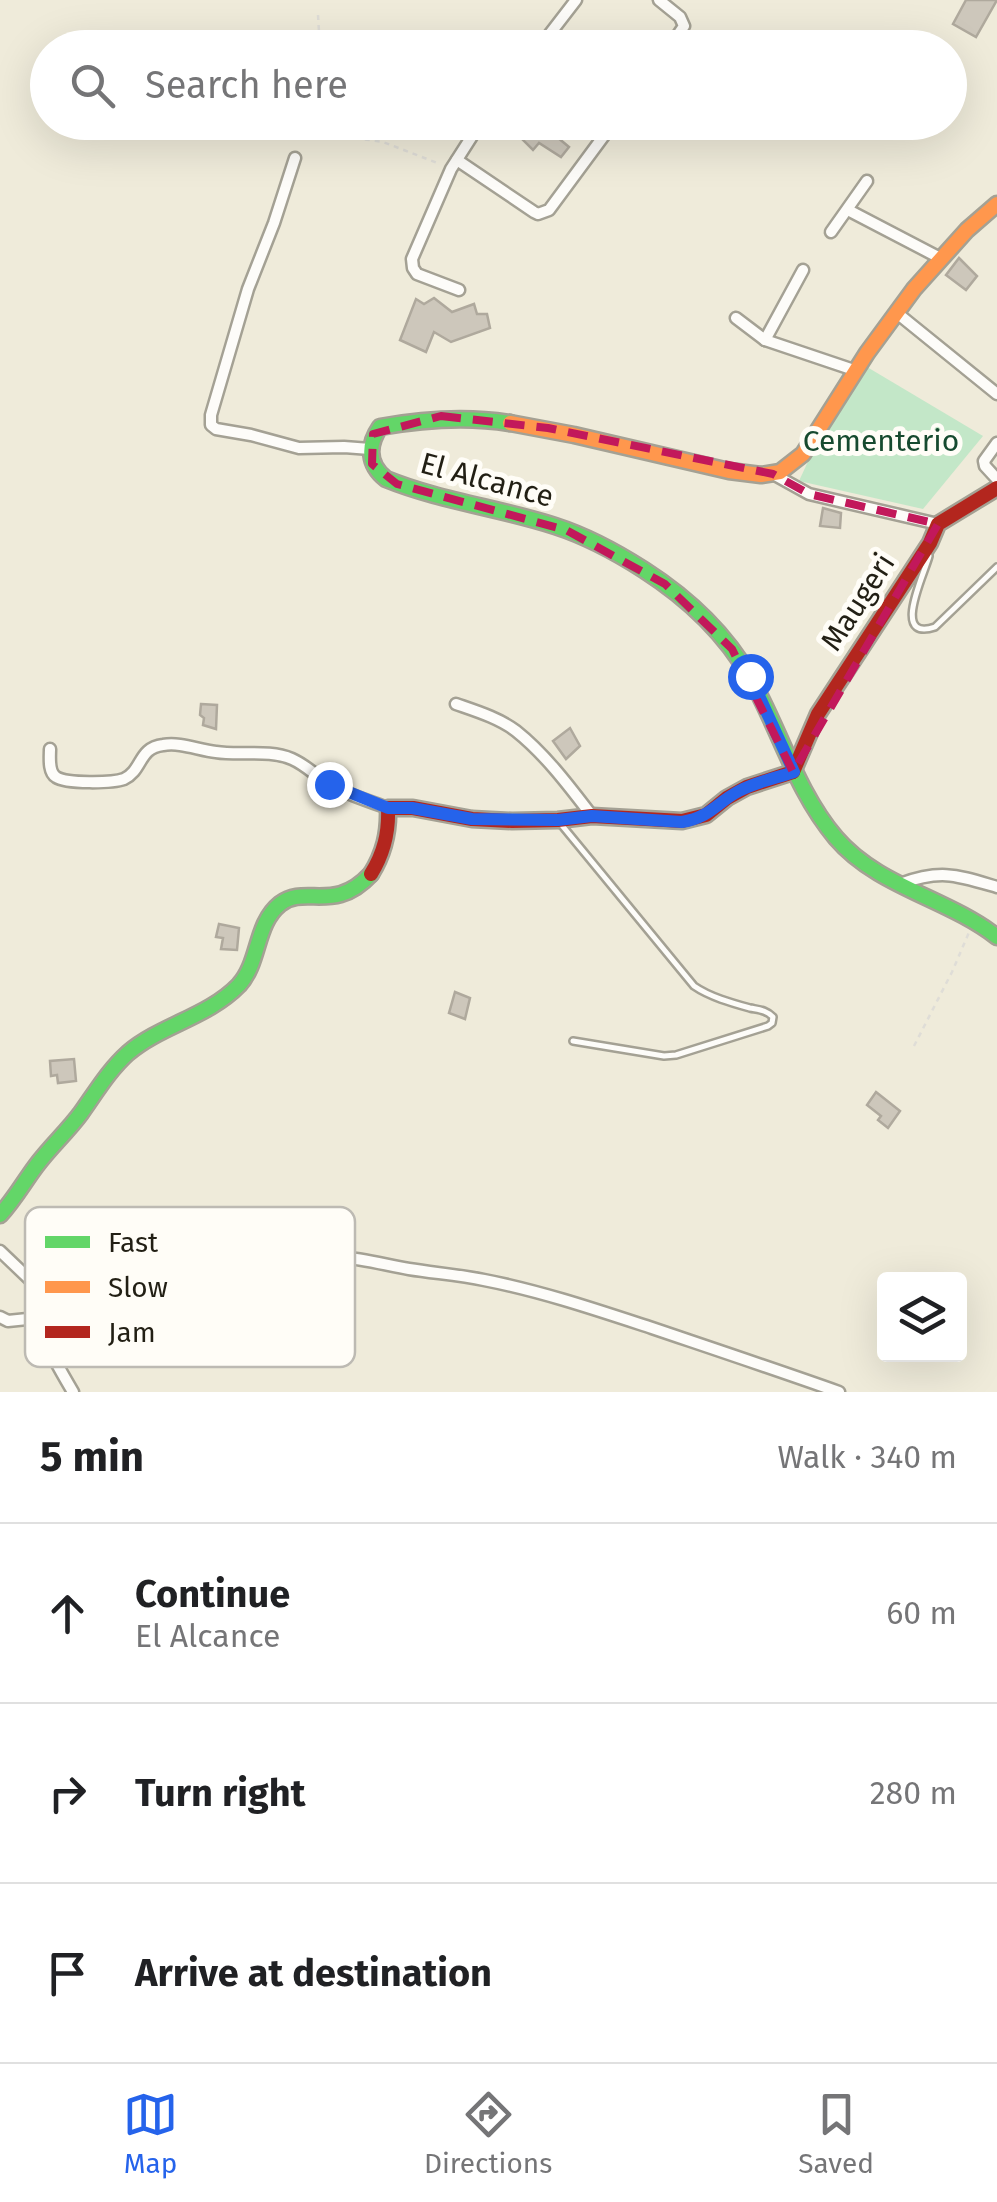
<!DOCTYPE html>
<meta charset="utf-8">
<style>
body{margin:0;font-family:"Fira Sans",sans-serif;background:#f2f2f2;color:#202124}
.controls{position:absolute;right:30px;bottom:30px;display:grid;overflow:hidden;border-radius:10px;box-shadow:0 10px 40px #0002}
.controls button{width:90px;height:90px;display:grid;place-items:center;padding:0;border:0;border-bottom:2px solid #e0e0e0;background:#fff;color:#202124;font:50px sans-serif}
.stop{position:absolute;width:30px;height:30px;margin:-22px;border:8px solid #2563eb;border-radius:50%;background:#fff}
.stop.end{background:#2563eb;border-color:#fff;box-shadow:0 2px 10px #0008}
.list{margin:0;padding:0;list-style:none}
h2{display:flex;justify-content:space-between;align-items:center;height:130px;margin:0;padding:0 40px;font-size:42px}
h2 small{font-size:32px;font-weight:400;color:#757577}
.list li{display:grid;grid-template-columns:65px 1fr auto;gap:30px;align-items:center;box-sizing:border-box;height:180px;padding:0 40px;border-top:2px solid #e0e0e0}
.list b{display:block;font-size:38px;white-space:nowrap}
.list p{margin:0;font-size:32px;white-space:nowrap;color:#757577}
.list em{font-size:32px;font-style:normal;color:#757577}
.icon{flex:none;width:55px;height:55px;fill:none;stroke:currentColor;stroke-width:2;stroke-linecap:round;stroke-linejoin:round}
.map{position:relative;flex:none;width:997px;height:1392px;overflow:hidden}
.search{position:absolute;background:#fff;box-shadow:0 10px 40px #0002;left:30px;right:30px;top:30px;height:110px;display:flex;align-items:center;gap:25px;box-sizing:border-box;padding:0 35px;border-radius:55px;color:#757577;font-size:38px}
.sheet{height:670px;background:#fff}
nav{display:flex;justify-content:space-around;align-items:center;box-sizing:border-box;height:140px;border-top:2px solid #e0e0e0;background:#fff;font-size:28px;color:#757577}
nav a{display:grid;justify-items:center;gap:5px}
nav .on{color:#2563eb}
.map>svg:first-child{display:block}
</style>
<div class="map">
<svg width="997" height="1392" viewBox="0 0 997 1392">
<rect width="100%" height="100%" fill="#efebda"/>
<path fill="#c3e7c8" d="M862,364L983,436L923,509L799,481L828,418Z"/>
<g fill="#cdc7bb" stroke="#afa99d" stroke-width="2.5">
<path d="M966,0H997L976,37L953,24Z"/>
<path d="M505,122H539L569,147L561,157L539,143L533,150Z"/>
<path d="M959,258L977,276L966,290L946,275Z"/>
<path d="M434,298L452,312L474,304L477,314H487L490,328L451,342L434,332L426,352L400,340L416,299L424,304Z"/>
<path d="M823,508L841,513L840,528L820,526Z"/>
<path d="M201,704L217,705L216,729L203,725L204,718L200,715Z"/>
<path d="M570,728L580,746L566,759L553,741Z"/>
<path d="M219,924L239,928L237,950L221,949L223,938L216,937Z"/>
<path d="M455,992L470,998L465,1019L449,1013Z"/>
<path d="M74,1059L76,1081L58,1083L57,1075L51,1076L50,1061Z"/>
<path d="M876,1092L900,1111L888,1128L878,1120L881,1116L867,1105Z"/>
</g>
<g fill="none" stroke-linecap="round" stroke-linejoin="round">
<defs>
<g id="lane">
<path d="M929,556C925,573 890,642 935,627L997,567"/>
<path d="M560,823L694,986C710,997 732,1003 750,1008C760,1010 766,1010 773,1017L772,1023L768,1026L676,1055L664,1056L573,1041"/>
</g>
<g id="street">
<path d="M659,0L680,17L684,26L669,48"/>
<path d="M539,48L576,0"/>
<path d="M295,158L274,223L248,289L211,415V425L216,429L251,435L299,448L344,447L370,449"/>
<path d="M457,160L534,212L538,214L549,210L614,122"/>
<path d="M848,210L940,258"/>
<path d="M831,232L867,181"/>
<path d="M459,290L417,274L413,268L412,259L451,169L481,122"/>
<path d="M897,313L997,394"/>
<path d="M736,318L765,340L854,370"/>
<path d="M765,340L803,270"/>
<path d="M997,443L984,461L985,466L997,479"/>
<path d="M773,474L809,494L938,524"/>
<path d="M456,704C476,711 499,718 516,731C545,754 569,786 592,816"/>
<path d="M50,749C50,757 48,772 56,777C66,784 113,783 124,779C143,770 138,748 163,745C181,742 198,750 216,752C241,756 268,749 292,759C306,765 317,777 331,785C348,795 369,801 388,808"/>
<path d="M900,884C941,869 956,875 997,887"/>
<path d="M0,1251L45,1294"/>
<path d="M0,1317L8,1321L37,1318"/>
<path d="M73,1392C22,1305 18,1293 122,1268C186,1253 276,1251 341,1257C364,1259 386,1265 409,1269C434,1273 459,1275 484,1280C541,1291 597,1310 652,1328C714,1349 777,1370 839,1392"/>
</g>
<g id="fast">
<path d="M510,423C466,416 424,419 380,427C367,446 368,465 386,479C440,501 500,508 555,526C586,536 616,552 644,570C686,597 725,633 750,677C780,730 796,791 836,838C878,887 947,898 997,937"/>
<path d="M0,1215C14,1200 24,1182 36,1166C50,1147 67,1132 81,1113C96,1092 109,1070 128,1053C161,1025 208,1017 239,985C260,962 255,924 280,904C306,884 334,914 371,874"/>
</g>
<path id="slow" d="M510,423L574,435L729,471L761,475L780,472L803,454L867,353L914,289L967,230L997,204"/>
<g id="jam">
<path d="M793,772L818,714L930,543L938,524L997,488"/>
<path d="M371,874C384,853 389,833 388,808H413L472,819L512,821L558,820L592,816L682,821L706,815L727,798L747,787L793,772"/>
</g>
</defs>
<use href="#lane" stroke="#a4a194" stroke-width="10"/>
<use href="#street" stroke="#a4a194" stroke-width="15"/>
<use href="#fast" stroke="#a4a194" stroke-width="19"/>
<use href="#slow" stroke="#a4a194" stroke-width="19"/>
<use href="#jam" stroke="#a4a194" stroke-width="19"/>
<g stroke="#dfddd7" stroke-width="2.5" stroke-dasharray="5 5" stroke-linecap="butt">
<path d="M318,15L320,48"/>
<path d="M332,122L336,131L355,138L383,142L440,164"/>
<path d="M914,1046L952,972L970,930"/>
</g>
<use href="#lane" stroke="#fdfcf9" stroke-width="5"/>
<use href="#street" stroke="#fdfcf9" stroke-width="10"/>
<use href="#fast" stroke="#63d668" stroke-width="14"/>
<use href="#slow" stroke="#ff974d" stroke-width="14"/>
<use href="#jam" stroke="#b3261e" stroke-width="14"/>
</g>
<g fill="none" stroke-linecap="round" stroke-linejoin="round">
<path stroke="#2563eb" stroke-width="12" d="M329,784L388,808H412L472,819L558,820L592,816L682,822C711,817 716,803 739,791C756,782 776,778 794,772L750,676"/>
</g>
<path fill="none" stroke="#c2185b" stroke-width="8" stroke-dasharray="20 12" stroke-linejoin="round" d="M441,416L548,428L773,474L809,494L938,524L793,772L732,649L665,584L566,530L397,484L372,464L373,434Z"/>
<g text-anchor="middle" stroke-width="10" stroke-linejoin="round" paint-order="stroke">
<g font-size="30" fill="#164a2f" stroke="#fffdf7">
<text x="881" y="451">Cementerio</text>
</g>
<g font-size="30" fill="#221f14" stroke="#fffdf7">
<text transform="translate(487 480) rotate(15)" y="10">El Alcance</text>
<text transform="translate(858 602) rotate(-57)" y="10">Maugeri</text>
</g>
</g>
<rect x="25" y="1207" width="330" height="160" rx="15" fill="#fffdf7" stroke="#bdbab3" stroke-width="2.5"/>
<rect x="45" y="1236" width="45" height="12" fill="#63d668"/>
<rect x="45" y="1281" width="45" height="12" fill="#ff974d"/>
<rect x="45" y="1326" width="45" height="12" fill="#b3261e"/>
<g font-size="28" fill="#221f14">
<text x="108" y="1252">Fast</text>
<text x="108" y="1297">Slow</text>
<text x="108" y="1342">Jam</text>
</g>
</svg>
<div class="controls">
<button><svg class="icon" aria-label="layers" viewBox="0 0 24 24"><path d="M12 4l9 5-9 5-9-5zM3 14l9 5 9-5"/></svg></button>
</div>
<div class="stop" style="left:750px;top:676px"></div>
<div class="stop end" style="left:329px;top:784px"></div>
<div class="search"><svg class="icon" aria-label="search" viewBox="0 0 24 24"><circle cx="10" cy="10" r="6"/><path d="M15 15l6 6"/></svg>Search here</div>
</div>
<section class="sheet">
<h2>5 min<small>Walk · 340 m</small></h2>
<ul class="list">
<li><svg class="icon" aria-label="ahead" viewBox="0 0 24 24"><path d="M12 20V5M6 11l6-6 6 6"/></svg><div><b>Continue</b><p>El Alcance</p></div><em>60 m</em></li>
<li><svg class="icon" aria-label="right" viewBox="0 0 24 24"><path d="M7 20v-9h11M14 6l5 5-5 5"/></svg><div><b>Turn right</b></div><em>280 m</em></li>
<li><svg class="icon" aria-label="arrive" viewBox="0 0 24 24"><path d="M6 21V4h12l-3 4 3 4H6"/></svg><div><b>Arrive at destination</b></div></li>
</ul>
</section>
<nav>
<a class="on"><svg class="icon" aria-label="map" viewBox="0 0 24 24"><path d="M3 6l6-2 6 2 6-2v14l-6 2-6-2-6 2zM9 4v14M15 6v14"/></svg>Map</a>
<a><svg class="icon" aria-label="directions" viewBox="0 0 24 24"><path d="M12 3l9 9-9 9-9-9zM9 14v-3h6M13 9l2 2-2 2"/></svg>Directions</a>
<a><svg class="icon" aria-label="saved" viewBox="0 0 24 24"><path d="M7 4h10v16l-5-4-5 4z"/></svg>Saved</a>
</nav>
